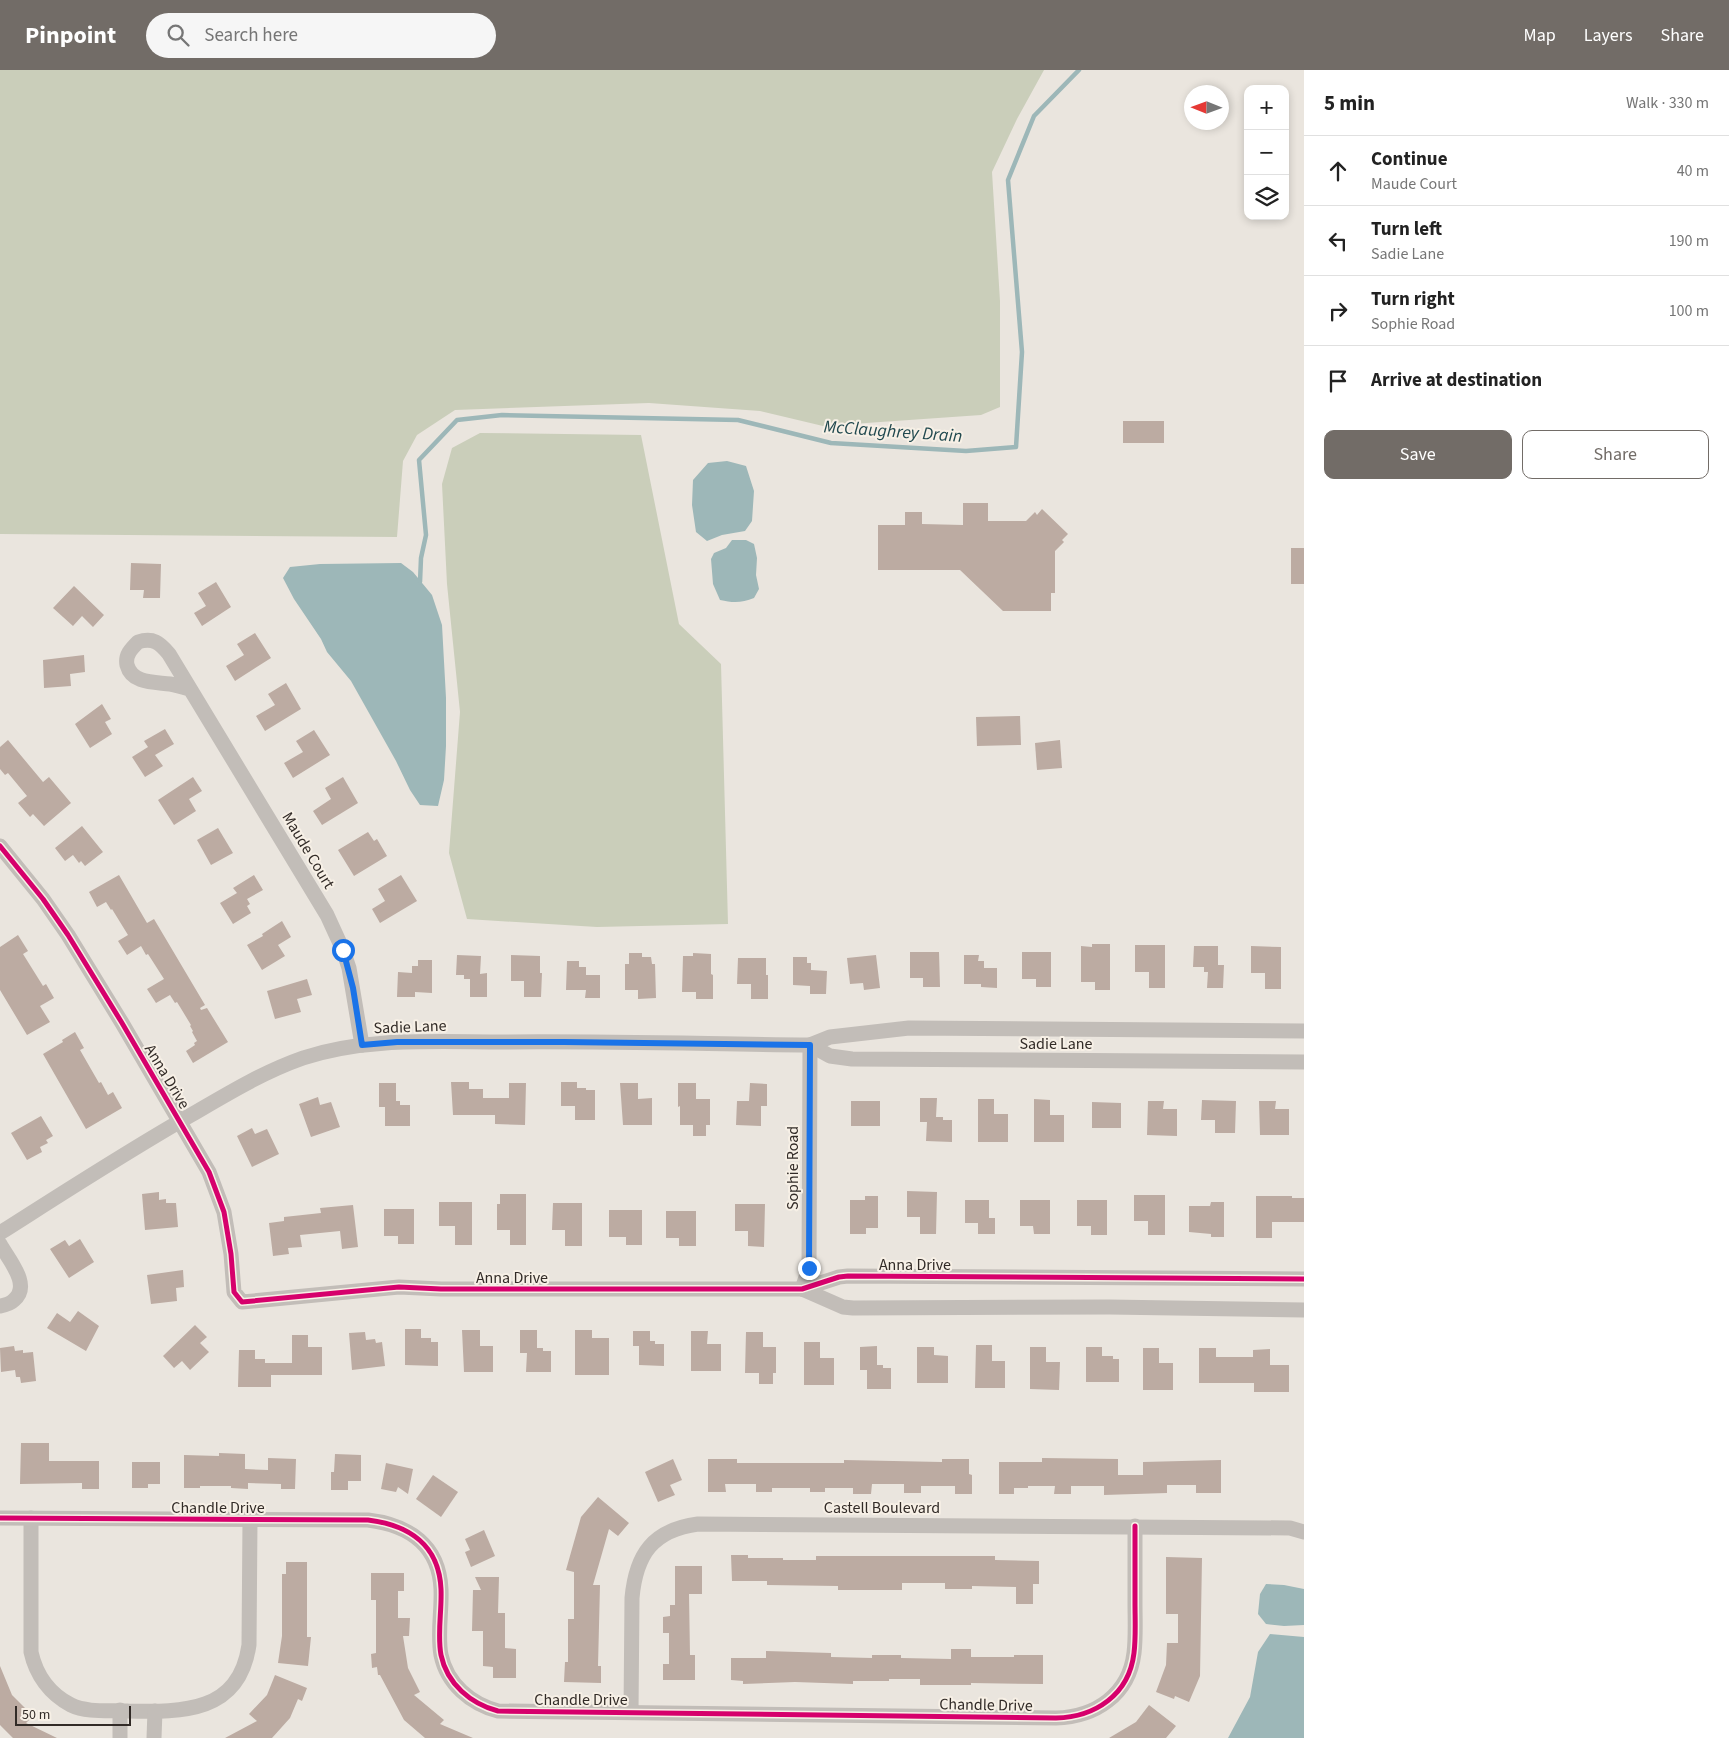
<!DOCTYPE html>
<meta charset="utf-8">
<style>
body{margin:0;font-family:"Source Sans 3",sans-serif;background:#f6f6f6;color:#222}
.controls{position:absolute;right:15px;top:15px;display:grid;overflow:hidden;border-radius:10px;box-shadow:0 2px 8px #0003}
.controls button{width:45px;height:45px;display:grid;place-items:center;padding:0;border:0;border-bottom:1px solid #e0e0e0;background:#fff;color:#222;font:25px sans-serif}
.compass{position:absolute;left:1184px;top:15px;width:45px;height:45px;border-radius:50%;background:#fff;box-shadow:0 2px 8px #0003;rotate:271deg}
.scale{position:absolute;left:15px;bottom:12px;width:116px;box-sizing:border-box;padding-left:5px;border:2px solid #322b27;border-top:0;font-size:14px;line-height:18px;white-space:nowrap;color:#322b27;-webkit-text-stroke:4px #f7f0e6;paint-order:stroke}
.stop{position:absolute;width:15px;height:15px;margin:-11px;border:4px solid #1a73e8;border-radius:50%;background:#fff}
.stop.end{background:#1a73e8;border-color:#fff;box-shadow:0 1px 5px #0008}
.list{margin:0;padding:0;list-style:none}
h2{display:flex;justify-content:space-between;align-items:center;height:65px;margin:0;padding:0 20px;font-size:21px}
h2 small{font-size:16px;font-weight:400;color:#767676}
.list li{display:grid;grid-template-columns:32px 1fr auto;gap:15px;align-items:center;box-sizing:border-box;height:70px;padding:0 20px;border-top:1px solid #e0e0e0}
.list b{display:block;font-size:19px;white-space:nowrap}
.list p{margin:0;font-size:16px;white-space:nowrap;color:#767676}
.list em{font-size:16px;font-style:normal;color:#767676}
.actions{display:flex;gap:10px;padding:15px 20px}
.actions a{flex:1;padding:11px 0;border:1px solid #726c67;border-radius:10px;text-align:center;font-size:18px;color:#726c67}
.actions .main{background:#726c67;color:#fff}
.icon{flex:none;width:28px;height:28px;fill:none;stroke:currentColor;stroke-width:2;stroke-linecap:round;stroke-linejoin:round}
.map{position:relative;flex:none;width:1304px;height:1668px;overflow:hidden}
header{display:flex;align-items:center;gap:30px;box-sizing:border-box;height:70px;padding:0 25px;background:#726c67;color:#fff}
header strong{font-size:24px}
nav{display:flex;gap:28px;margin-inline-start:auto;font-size:18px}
.search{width:350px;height:45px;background:#f6f6f6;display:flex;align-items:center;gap:12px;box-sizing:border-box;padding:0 18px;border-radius:28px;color:#767676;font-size:19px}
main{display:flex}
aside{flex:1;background:#fff}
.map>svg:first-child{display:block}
</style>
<header>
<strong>Pinpoint</strong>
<div class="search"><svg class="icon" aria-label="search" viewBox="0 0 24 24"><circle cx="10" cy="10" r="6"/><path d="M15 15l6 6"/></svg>Search here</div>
<nav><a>Map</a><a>Layers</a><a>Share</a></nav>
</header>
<main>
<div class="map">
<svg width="1304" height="1668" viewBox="0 0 1304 1668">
<rect width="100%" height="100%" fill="#eae5de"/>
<g fill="#caceba">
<path d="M0,0H1044L1017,49L992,102L1000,231V337L981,345L823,356L760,341L649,333L455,340L417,365L403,391L397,467L0,464Z"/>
<path d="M480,363L641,365L679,554L721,594L728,854L597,857L467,849L449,783L460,642L447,514L442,414L452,378Z"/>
</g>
<g fill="#9db7b8">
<path d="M727,391L746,396L754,421L752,451L745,461L722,465L707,471L696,462L692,435L693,410L708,393Z"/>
<path d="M732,470H746L754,474L757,488L756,505L759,519L754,528C742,533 733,533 720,530L713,514L711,489L714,483L726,478Z"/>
<path d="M401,493L413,502L432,525L442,555L446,628V676L444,710L438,736L420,735L410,720L396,691L351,611L327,582L321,569L294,529L283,508L290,497L320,494Z"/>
<path d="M1266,1514L1284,1515L1304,1519V1555L1284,1556L1266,1554L1258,1544L1260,1524Z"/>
<path d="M1270,1564L1304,1567V1668H1228L1250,1627L1258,1582Z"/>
</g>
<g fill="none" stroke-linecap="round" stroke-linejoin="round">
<path stroke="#9db7b8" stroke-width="4.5" d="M420,512L421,488L426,465L419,390L457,350L502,345L738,350L831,373L966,381L1016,377L1022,282L1008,110L1034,46L1079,0"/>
</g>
<g fill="#bcaba2">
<rect x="1123" y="351" width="41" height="22"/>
<path d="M963,433H988V451H1026L1035,442L1037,445L1042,439L1068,464L1062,470L1064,472L1055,481V523H1051V541H1003L960,500H878V455H905V442H922V454L963,455Z"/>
<rect x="1291" y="478" width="13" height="36"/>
<path d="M131,493L161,494L160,528H143L144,520H130Z"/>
<path d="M216,512L231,537L202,556L194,543L206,536L198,523Z"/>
<path d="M74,516L104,545L93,557L82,546L73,556L53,538Z"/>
<path d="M255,563L271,588L235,611L226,596L244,585L237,574Z"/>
<path d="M84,585L85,602L70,604L71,616L44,618L43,590Z"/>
<path d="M286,613L301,639L265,661L256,646L275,635L268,624Z"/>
<path d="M102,634L111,649L105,652L112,664L90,678L75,654Z"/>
<path d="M1020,646L1021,675L977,676L976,647Z"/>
<path d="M165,659L174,674L155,685L163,696L145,707L132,687L148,677L144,671Z"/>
<path d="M314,660L330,685L293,708L284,693L303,682L296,671Z"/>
<path d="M8,670L43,712L49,707L71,733L44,756L33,744L30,747L18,733L27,726L8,703L5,705L0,699V677Z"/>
<path d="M1060,670L1062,698L1037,700L1035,673Z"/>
<path d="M193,707L202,721L189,729L196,741L174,755L158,730Z"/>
<path d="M343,707L358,733L322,755L313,741L331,729L325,718Z"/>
<path d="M82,756L103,782L85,796L81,791L79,793L73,785L65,791L55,778Z"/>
<path d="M218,758L233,783L211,795L197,770Z"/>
<path d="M368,762L374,771L377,769L387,786L354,806L338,780Z"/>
<path d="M119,805L147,853L154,849L205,935L200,938L201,940L207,938L228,972L193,993L186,981L195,975L194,973L197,971L192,962L193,961L190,956L191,955L177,932L175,933L170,925L156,933L147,919L164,909L148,884L146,885L141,876L127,885L118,871L128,865L112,839L111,840L106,832L97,837L89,822Z"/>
<path d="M254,805L263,820L247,829L250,834L247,836L251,843L233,854L220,833L237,823L233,818Z"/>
<path d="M401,805L417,831L380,853L372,839L385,831L378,819Z"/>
<path d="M282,851L291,867L278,875L285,886L262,900L247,875L263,866L262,864Z"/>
<path d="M18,865L28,881L23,884L43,916L46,914L54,928L40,936L50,952L27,965L0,920V877Z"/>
<path d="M1092,874H1110V920H1095V912H1081V876L1092,877Z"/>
<path d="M1135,875H1165V918H1149V902H1135Z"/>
<path d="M1194,876H1218V895H1224L1223,918H1207L1208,902H1204V897H1193Z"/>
<path d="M1251,876L1281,877V919H1265V903H1251Z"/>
<path d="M910,882H939L940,917H923V908H910Z"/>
<path d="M1022,882H1051V917H1036V909H1022Z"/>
<path d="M629,883H642V887H651L652,894H655L656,928L638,929V920H625V894H629Z"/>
<path d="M693,883L711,884V904L713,905V929H696V922H682L683,886H693Z"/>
<path d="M457,885L481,886L480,904L487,903V927H470V909H464V905H456Z"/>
<path d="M511,885L540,886V903H542L541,927H524V911H511Z"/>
<path d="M876,885L880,918L864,920L863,913L850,914L847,888Z"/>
<path d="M964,885H979L978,891H984V898H997V918L981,917V914H964Z"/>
<path d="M793,887H807V893H811V900L827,901L826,924H810V916L793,915Z"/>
<path d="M738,888H766V905H768V929H751V914H737Z"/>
<path d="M418,890H432V923L415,922V927H397L398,902L412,903V896H418Z"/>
<path d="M567,891H579V897H586V905H600V928H585L586,920H566Z"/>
<path d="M307,909L312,925L297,929L301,942L275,949L267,921Z"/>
<path d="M75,962L84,978L80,980L99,1013L101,1012L108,1025L113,1022L122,1038L86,1059L43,984L63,972L62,970Z"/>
<path d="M451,1012H469V1019H483V1028H509V1013H526L525,1055L495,1054V1045H453Z"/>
<path d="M561,1012H577V1018H586V1020H595V1050H575V1036H561Z"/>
<path d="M379,1013H396V1031H400V1035H410V1056H385V1037H379Z"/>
<path d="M620,1013H638V1029L652,1028V1055H623Z"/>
<path d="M678,1013H696V1029H710V1055H706V1066H693V1055H680V1036L678,1037Z"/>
<path d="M750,1013L767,1014V1036H761V1056L736,1055L737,1031H749Z"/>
<path d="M318,1027L320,1035L331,1032L340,1057L311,1067L299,1034Z"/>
<path d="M920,1028H937L936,1047H943V1050H952V1072L926,1071L927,1052H920Z"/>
<path d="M978,1029H994V1044H1008V1072H978Z"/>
<path d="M1034,1029L1050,1030V1045H1064V1072H1034Z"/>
<path d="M1202,1030L1236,1031L1235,1063H1215V1050H1201Z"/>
<rect x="851" y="1031" width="29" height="25"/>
<path d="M1148,1031H1164L1163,1039H1177V1066L1147,1065Z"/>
<path d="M1259,1031H1276L1275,1039H1289V1065H1260Z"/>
<path d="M1092,1032L1121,1033V1058H1092Z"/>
<path d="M41,1046L53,1066L46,1070L48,1073L40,1077L42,1082L27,1090L11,1063Z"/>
<path d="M252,1058L255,1064L267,1059L279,1084L252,1097L237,1066Z"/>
<path d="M907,1121L937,1122L936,1164H920V1147H907Z"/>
<path d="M159,1122V1130L166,1129V1133H176L178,1157L145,1160L142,1124Z"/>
<path d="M500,1124H526V1175H510V1160H497V1134H500Z"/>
<path d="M1134,1125H1165V1165H1148V1151H1134Z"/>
<path d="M865,1126H878V1158H866V1164H850V1130H865Z"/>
<path d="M1256,1126H1292V1128H1304V1152H1272V1168H1256Z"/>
<path d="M965,1130H989V1148H995V1164H978V1153H965Z"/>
<path d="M1020,1130H1050V1164H1034L1033,1156H1020Z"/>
<path d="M1077,1130H1107V1165H1091V1156H1077Z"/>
<path d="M439,1132H472V1175H455V1156H439Z"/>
<path d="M1211,1132H1224V1167H1211V1164L1189,1162V1136H1210Z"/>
<path d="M553,1133H582V1176H565V1160H552Z"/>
<path d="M735,1134H765L764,1177L748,1176V1161H735Z"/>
<path d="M353,1135L358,1177L342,1179L340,1161L300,1165L302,1177L288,1178L289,1184L273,1186L269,1153L284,1151V1147L321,1143L320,1138Z"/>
<path d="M384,1139H414V1174H398V1166H384Z"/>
<path d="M609,1140H642V1175H626V1167H609Z"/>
<path d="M666,1141H696V1176H679V1168H666Z"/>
<path d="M80,1169L94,1192L69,1208L50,1179L65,1170L69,1176Z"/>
<path d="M183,1200L184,1217L176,1218L177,1231L151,1234L147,1205Z"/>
<path d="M78,1241L99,1256L86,1281L47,1258L57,1243L70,1252Z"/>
<path d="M195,1255L207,1267L200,1273L209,1282L190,1300L182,1291L174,1298L163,1286Z"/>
<path d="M405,1259H421V1268H431V1272H438V1296L405,1295Z"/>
<path d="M462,1260H480V1276H493V1302H464Z"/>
<path d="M520,1260H537V1278H543V1281H551V1302H526L527,1283H520Z"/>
<path d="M575,1260H592V1268H609V1305H575Z"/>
<path d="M633,1261H650V1271H655V1274H664V1296L639,1295V1276H633Z"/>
<path d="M691,1261H708L707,1274H721V1301H691Z"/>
<path d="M365,1262L366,1270L375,1269L376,1273L382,1272L385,1296L352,1300L349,1263Z"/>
<path d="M746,1262H763V1277H776V1303H773V1314H759V1303H745Z"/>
<path d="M292,1265H308V1277H322V1305H271V1317H238L239,1280H255V1289H265V1293H292Z"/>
<path d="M804,1272H820V1288H834V1315H804Z"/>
<path d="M976,1275H992V1291H1005V1318H975Z"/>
<path d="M14,1276L15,1281L23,1280V1283L33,1282L36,1311L21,1313L20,1307H16L15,1300L1,1302L0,1278Z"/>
<path d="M877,1276V1295H883V1298H891V1319H867V1300H860V1277Z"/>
<path d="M917,1277H934V1285L948,1286V1313H917Z"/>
<path d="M1030,1277H1046V1292H1060L1059,1320L1030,1319Z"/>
<path d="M1086,1277H1102V1286H1113V1289H1119V1312H1086Z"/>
<path d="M1143,1278H1159V1293H1173V1320H1143Z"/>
<path d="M1199,1278H1216V1287H1253V1280L1270,1279V1295H1289V1322H1254V1313H1199Z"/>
<path d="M21,1373H49V1391H99V1419H82V1413L20,1414Z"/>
<path d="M219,1383L245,1384V1399L268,1400V1388L296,1389L295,1419H281V1414L248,1413V1419L231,1418V1416H200V1418H184V1385L219,1386Z"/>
<path d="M335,1384L361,1385V1411H348V1420H331V1402H334Z"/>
<path d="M1042,1388L1118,1389V1405H1143V1392L1221,1390V1423H1196V1415H1167V1423L1104,1425V1416H1071V1424H1054L1055,1416H1028V1418H1014V1424H999V1392H1042Z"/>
<path d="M673,1389L682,1410L670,1415L675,1425L658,1432L645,1402Z"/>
<path d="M708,1389H737V1393H844V1390L942,1392V1389H969V1404L972,1405V1424H955V1416H921V1423H904V1414H872L871,1424H853V1418H825V1422H810V1418H772V1422H756V1414H725L726,1422H708Z"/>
<path d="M132,1392H160V1414H148V1418H132Z"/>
<path d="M386,1393L413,1399L408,1424L398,1417L396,1422L381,1419Z"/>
<path d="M433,1405L458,1422L441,1447L416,1429Z"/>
<path d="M598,1427L629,1453L618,1466L609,1459L593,1515H600L598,1596H601V1613L564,1612L565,1592H568V1549H574V1502L566,1500L581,1447Z"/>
<path d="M484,1460L495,1486L471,1497L465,1482L470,1480L465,1469Z"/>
<path d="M731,1485H748V1488H783V1490H816V1486H995V1490L1039,1491V1514H1033V1534H1016V1517L972,1516V1519H945V1513H902V1520H838V1516L767,1515V1511H732Z"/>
<path d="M1166,1487L1202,1488L1200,1606L1189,1632L1175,1626L1174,1629L1156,1622L1166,1595L1167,1573H1178V1544H1166Z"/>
<path d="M286,1492H307V1567H311L308,1596L278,1593L282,1566V1504H286Z"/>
<path d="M675,1496H702V1524H689L690,1585H695V1610H663V1594H669V1563H663V1547L670,1546V1535H675Z"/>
<path d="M371,1503H404V1521H398V1548H410L409,1566H403L408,1598L420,1622L414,1625L444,1650L440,1654L473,1668H425L404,1650L380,1605H378L377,1597L372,1598L371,1584L376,1583V1530H371Z"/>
<path d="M475,1507H499L498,1543H505V1578L516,1579V1608H493V1597L483,1596V1561H472L473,1520H481Z"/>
<path d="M951,1579H971V1587H1014V1585H1043V1614L971,1613V1615H920V1609H889V1611H853V1614L795,1612L743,1614V1611L731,1610V1588H766V1581L831,1583V1587L872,1588V1585H901V1588L951,1589Z"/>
<path d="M0,1596L12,1625L33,1646L26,1653L57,1668H13L0,1655Z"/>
<path d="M275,1605L307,1618L302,1631L298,1629L290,1648L272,1668H225L257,1651L249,1644L267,1625Z"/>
<path d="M1149,1635L1176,1656L1166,1668H1109L1136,1652Z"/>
</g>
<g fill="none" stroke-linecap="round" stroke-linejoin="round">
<g stroke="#c2bdb8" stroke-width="15">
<path d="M189,619C183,617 177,615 170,614C155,612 132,614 127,595C125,585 131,579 138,572C153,567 160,573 169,584L327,845L343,880L349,898L362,975"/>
<path d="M0,776L43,829L68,865L122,953L209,1102L224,1142L231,1184L234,1222L242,1232L399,1217L441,1219H802L839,1207L848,1206L1304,1209"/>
<path d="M810,975L830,986L852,989L1304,992"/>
<path d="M0,1163C63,1123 126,1082 191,1045C227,1024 263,1002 303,988C367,967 436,972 504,972C606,971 708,974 810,975L830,967L909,958L1304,961"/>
<path d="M0,1174C8,1189 32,1215 14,1230C10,1234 6,1235 0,1236"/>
<path d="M802,1219L843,1237L853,1238L1109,1237L1304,1240"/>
<path d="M802,1219L809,1198L810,975"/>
<path d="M0,1448L368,1450C409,1455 439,1475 441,1519C442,1541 437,1564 441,1585C447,1614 471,1634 498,1641L1056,1648C1095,1647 1129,1625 1134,1583C1136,1567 1135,1550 1135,1533C1135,1508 1135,1482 1135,1456"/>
<path d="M31,1448V1582C36,1605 50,1624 71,1635C87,1643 110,1640 128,1641C183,1642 239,1643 249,1575L250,1450"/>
<path d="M120,1640V1668"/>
<path d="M631,1642L632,1528C636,1484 653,1460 698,1454L1290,1458L1304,1462"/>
<path d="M154,1668L155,1641"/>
</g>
<defs>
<g id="cycleway">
<path d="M0,776L43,829L68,865L122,953L209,1102L224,1142L231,1184L234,1222L242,1232L399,1217L441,1219H802L839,1207L848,1206L1304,1209"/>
<path d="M0,1448L368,1450C409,1455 439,1475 441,1519C442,1541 437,1564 441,1585C447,1614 471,1634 498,1641L1056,1648C1095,1647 1129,1625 1134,1583C1136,1567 1135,1550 1135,1533C1135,1508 1135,1482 1135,1456"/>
</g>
</defs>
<use href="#cycleway" stroke="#f7f0e6" stroke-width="8"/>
<use href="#cycleway" stroke="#d6006c" stroke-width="5"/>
</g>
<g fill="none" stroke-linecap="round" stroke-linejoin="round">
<path stroke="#1a73e8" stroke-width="6" d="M343,880L353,918L362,975L397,972H564L810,975L809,1198"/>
</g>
<g text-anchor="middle" stroke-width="4" stroke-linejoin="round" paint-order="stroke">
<g font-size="16" fill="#322b27" stroke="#f7f0e6">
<text transform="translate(309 780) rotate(59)" y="6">Maude Court</text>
<text transform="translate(410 956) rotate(-2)" y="6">Sadie Lane</text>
<text x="1056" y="979">Sadie Lane</text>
<text transform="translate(168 1006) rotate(59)" y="6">Anna Drive</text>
<text transform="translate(792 1098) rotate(-90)" y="6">Sophie Road</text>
<text x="915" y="1200">Anna Drive</text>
<text x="512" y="1213">Anna Drive</text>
<text x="218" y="1443">Chandle Drive</text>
<text x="882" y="1443">Castell Boulevard</text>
<text x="581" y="1635">Chandle Drive</text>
<text transform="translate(986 1634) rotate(1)" y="6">Chandle Drive</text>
</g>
<g font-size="18" font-style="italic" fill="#21494f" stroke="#f7f0e6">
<text transform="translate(893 361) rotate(4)" y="6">McClaughrey Drain</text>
</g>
</g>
</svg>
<div class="controls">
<button>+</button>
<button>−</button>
<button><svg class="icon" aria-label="layers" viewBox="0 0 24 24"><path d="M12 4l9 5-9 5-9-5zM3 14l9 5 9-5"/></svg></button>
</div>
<svg class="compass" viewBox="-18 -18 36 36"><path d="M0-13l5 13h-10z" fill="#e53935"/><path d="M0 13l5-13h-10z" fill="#767676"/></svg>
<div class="scale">50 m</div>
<div class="stop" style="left:343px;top:880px"></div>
<div class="stop end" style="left:809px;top:1198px"></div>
</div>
<aside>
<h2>5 min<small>Walk · 330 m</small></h2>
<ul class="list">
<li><svg class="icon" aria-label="ahead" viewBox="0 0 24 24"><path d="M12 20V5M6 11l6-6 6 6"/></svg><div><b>Continue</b><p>Maude Court</p></div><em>40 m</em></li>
<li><svg class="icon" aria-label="left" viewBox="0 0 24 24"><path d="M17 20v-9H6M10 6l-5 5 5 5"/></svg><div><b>Turn left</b><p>Sadie Lane</p></div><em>190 m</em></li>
<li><svg class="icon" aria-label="right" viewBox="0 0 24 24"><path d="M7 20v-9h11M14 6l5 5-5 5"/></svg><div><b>Turn right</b><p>Sophie Road</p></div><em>100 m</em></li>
<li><svg class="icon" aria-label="arrive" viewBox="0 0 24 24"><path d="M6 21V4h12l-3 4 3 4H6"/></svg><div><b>Arrive at destination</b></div></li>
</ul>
<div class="actions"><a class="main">Save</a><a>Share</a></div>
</aside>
</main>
